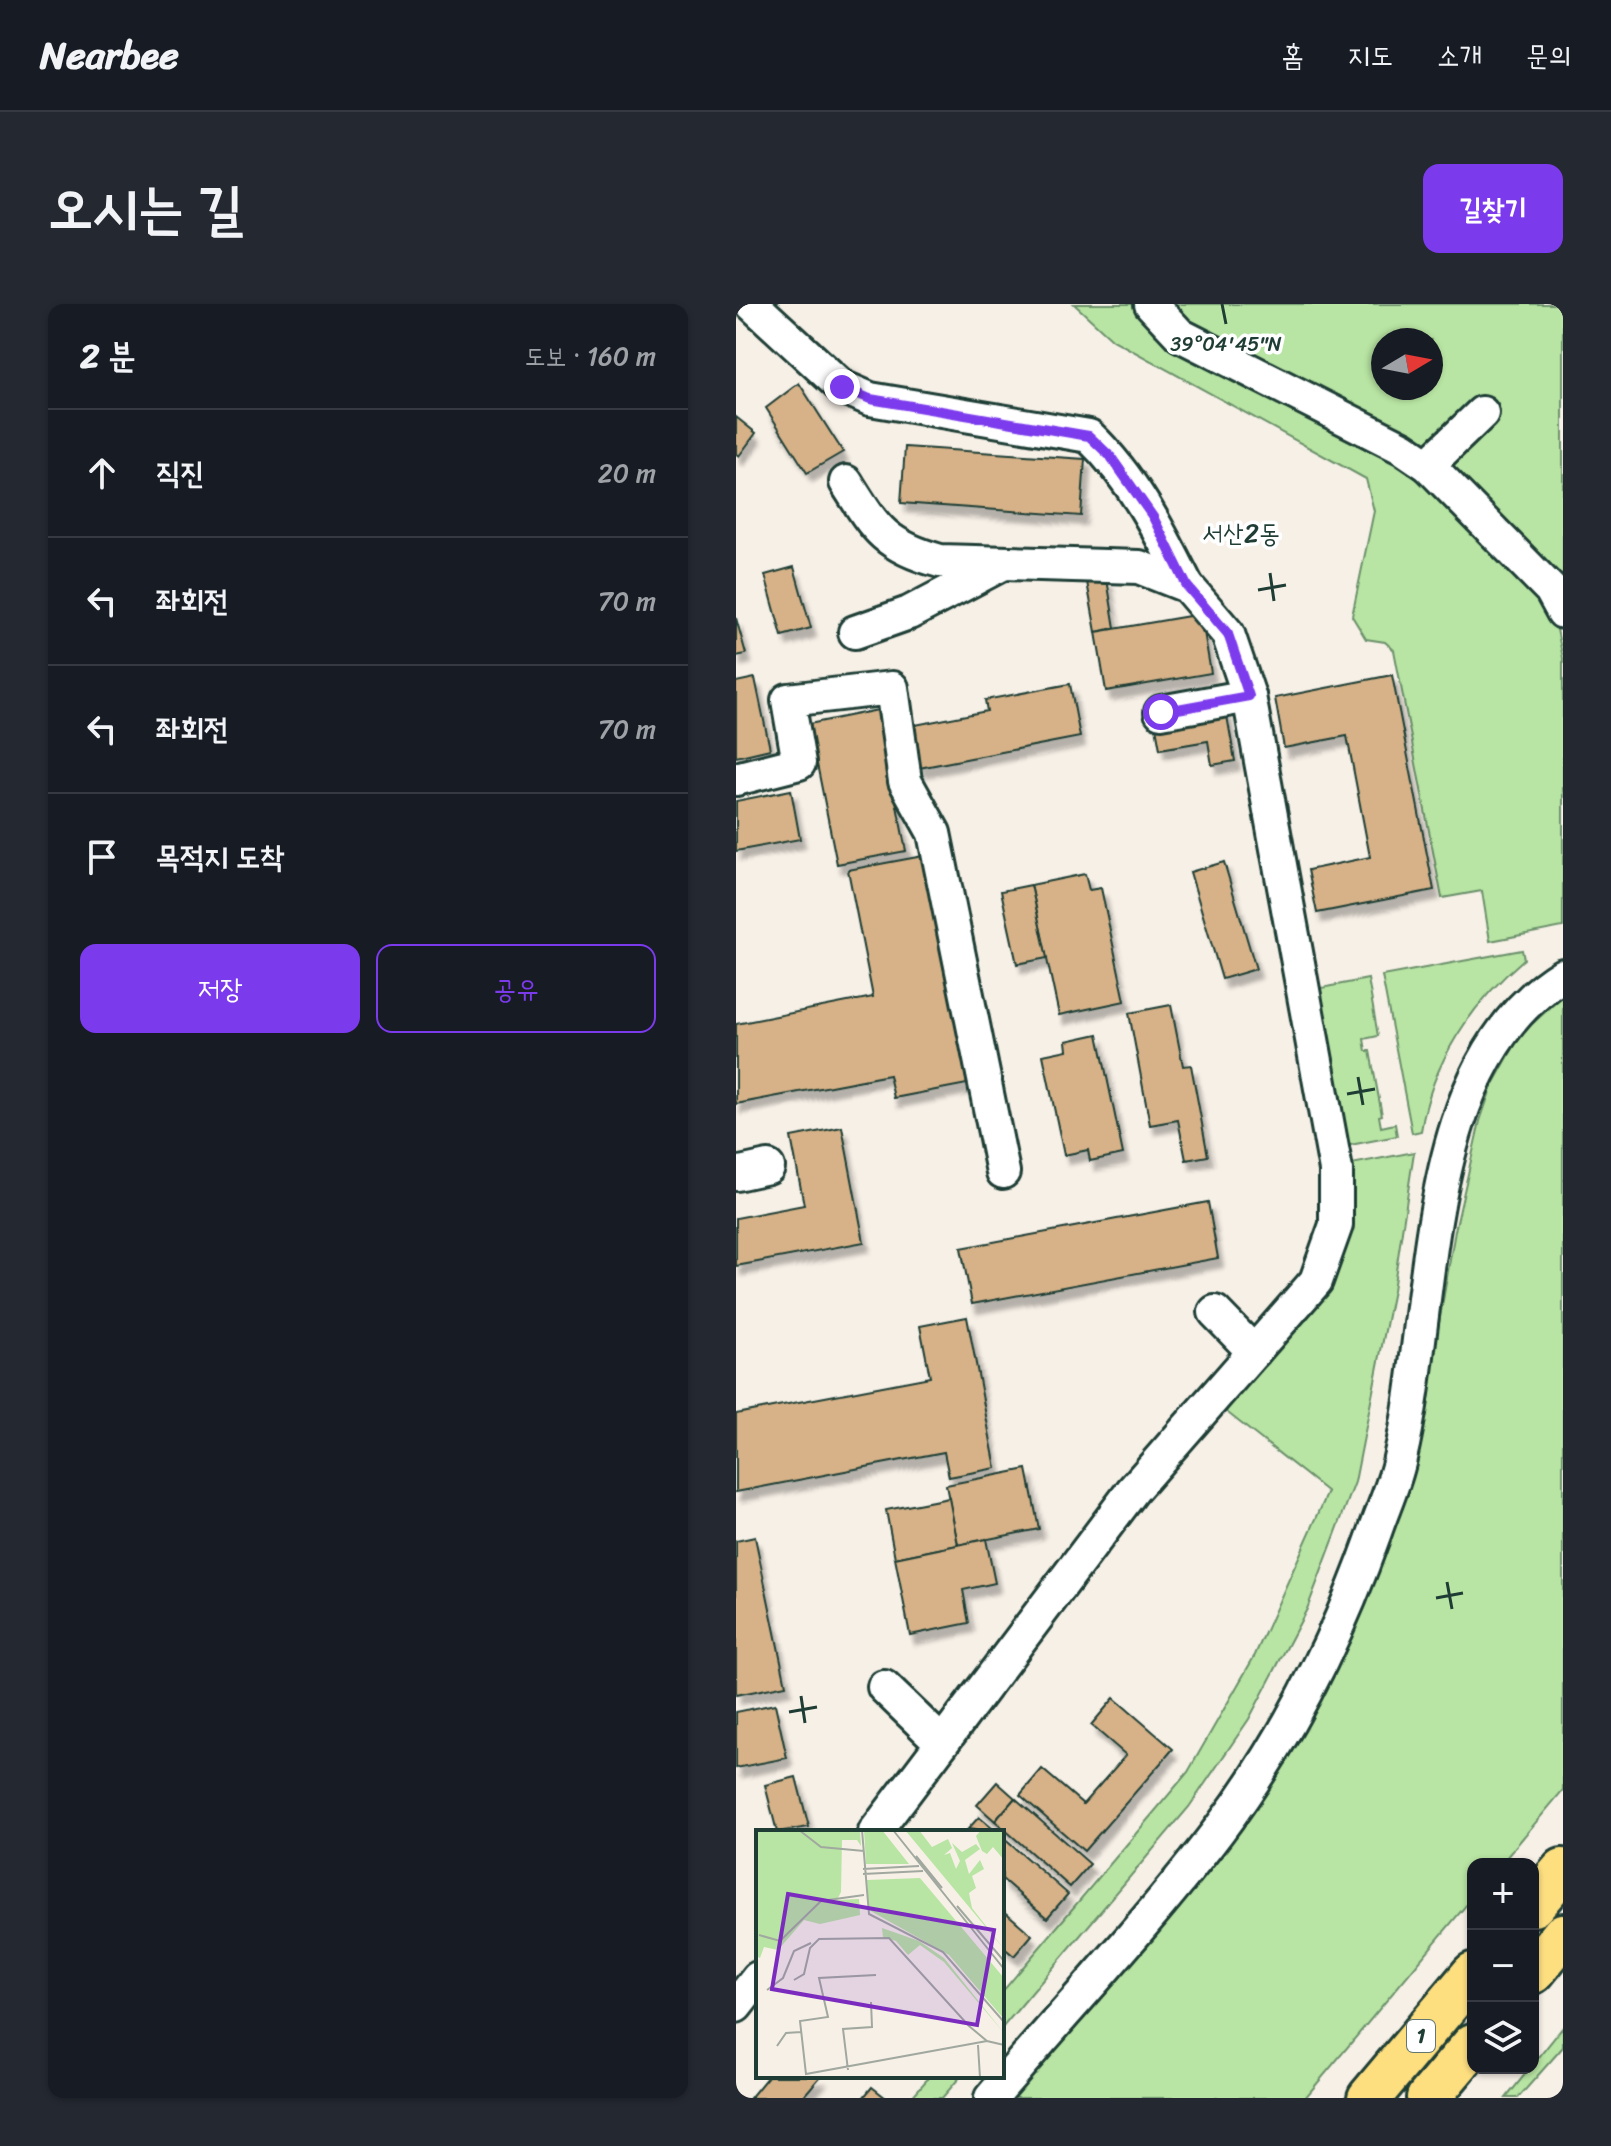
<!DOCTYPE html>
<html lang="ko">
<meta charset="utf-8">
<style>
body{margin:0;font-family:Sriracha,"Poor Story",sans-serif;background:#242831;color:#f1f3f6}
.controls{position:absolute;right:24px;bottom:24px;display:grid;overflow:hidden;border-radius:16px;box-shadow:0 2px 6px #0004}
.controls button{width:72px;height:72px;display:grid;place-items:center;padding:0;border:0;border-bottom:2px solid #363941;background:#171b24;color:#f1f3f6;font:40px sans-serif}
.compass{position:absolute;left:635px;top:24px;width:72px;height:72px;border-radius:50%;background:#171b24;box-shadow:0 2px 6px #0004;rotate:80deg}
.stop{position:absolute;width:24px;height:24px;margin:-18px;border:6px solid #7c3aed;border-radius:50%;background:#fff}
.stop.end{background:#7c3aed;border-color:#fff;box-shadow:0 2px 8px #0008}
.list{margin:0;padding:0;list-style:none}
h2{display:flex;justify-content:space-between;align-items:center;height:104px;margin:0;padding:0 32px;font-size:34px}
h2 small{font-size:26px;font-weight:400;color:#9ea1a6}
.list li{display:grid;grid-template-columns:52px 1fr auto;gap:24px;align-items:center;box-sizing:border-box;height:128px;padding:0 32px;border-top:2px solid #363941}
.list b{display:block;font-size:30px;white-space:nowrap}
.list em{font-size:26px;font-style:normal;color:#9ea1a6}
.actions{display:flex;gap:16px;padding:24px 32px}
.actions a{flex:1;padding:18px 0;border:2px solid #7c3aed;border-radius:16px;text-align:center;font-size:28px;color:#7c3aed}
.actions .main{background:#7c3aed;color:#fff}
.icon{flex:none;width:44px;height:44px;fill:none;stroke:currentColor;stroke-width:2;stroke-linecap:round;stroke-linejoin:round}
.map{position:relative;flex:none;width:827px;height:1794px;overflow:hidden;border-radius:16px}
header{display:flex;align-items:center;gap:48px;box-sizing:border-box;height:112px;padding:0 40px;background:#171b24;border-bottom:2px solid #363941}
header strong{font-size:38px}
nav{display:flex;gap:44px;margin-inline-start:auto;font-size:28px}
.intro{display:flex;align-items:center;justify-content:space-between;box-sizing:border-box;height:192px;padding:0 48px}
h1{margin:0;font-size:56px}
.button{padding:20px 36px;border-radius:16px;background:#7c3aed;color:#fff;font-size:28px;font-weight:700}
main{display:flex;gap:48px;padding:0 48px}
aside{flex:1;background:#171b24;border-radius:16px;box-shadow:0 2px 6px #0004}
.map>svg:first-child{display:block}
</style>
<header>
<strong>Nearbee</strong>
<nav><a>홈</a><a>지도</a><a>소개</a><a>문의</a></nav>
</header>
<div class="intro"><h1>오시는 길</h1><a class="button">길찾기</a></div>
<main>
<aside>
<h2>2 분<small>도보 · 160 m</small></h2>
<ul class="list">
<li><svg class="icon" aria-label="ahead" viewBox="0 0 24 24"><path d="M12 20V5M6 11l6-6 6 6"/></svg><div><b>직진</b></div><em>20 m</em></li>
<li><svg class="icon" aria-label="left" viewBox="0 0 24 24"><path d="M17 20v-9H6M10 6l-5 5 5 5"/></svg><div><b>좌회전</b></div><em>70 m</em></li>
<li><svg class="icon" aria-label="left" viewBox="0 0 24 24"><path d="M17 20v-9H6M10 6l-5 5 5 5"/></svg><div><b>좌회전</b></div><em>70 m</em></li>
<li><svg class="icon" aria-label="arrive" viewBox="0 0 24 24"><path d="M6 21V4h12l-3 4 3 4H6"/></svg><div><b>목적지 도착</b></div></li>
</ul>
<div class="actions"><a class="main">저장</a><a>공유</a></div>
</aside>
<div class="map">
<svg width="827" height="1794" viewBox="0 0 827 1794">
<defs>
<filter id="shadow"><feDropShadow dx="5" dy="9" stdDeviation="2" flood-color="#0004"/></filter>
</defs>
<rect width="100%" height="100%" fill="#f7f0e7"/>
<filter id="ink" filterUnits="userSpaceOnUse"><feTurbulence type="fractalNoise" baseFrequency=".0125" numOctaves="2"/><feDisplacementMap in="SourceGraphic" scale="16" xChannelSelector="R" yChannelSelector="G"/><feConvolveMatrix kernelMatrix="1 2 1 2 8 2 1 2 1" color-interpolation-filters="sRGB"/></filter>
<g filter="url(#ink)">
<g fill="#b8e5a3" stroke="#6c916c" stroke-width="2" fill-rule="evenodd">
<path d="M338,0H398L418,30L472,65L631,141L680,171L807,297L820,321L827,354V623L754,637L746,587L706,594L658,346L649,338L630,335L616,312L638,207L630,175L377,36Z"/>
<path d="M407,0H827V320L688,166ZM647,36H695V84H647Z"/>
<path d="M786,646L788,655C735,700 696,758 685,827L676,829L646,672Z"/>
<path d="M632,675L642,732L628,735L630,747H634L646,811L643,812L645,823L659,820L661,832L609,842L580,685Z"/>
<path d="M827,692V1486L765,1560H737V1593L569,1794H276L493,1539L691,1089L719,927L744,817L756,782L785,730Z"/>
<path d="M678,848L657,986L619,1178L571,1305L513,1415L453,1503L266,1724V1688L452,1468L519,1351L592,1188L483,1102L569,1011L605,862Z"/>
<path d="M827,1723V1743L782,1794H770Z"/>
<path d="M194,1772H225L206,1794H175Z"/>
</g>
<g fill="#d7b288" stroke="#1f3d34" stroke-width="2" filter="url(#shadow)">
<path d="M63,79L107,148L71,169L30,104Z"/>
<path d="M0,113L20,129L3,152L0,150Z"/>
<path d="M169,143L349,155L345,212L165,199Z"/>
<path d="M58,263L75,324L46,332L29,271Z"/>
<path d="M371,275L379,324L360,328L351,278Z"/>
<path d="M465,310L475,369L370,387L360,328Z"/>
<path d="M0,314L10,350L0,352Z"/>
<path d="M656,371L698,586L581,609L572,566L634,553L611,432L548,444L539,394Z"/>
<path d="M19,374L34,445L0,453V378Z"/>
<path d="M334,380L344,433L183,464L174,422L251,407L249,396Z"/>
<path d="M142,406L170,547L101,560L73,420Z"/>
<path d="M490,406L499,457L476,461L472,437L424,445L419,418Z"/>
<path d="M55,486L64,535L0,547V497Z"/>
<path d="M187,552L231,780L158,794L153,771L0,800V720L137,693L112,566Z"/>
<path d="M488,558L520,665L486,675L454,568Z"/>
<path d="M349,570L353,586L365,584L389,697L323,711L295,581Z"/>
<path d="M295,581L311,654L281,660L265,587Z"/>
<path d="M435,701L447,762L455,761L472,852L450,856L442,816L414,821L393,709Z"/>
<path d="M362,730L387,850L354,857L352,846L328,851L307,751L331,746L330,737Z"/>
<path d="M106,823L128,938L0,962V914L68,901L55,833Z"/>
<path d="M472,898L482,954L236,1000L225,944Z"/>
<path d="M231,1013L260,1164L213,1173L208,1148L0,1188V1110L194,1073L184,1022Z"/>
<path d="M291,1165L303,1225L222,1241L210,1181Z"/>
<path d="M213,1194L222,1241L159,1254L150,1206Z"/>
<path d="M19,1233L50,1381L0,1391V1237Z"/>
<path d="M250,1235L259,1279L227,1286L233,1319L174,1331L159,1254Z"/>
<path d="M378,1394L437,1445L348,1547L284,1491L306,1465L347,1500L390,1451L355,1421Z"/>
<path d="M39,1400L51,1454L0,1464V1408Z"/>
<path d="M60,1473L73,1523L41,1528L29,1481Z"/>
<path d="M261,1478L279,1494L259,1517L241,1501Z"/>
<path d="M279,1494L354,1560L334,1583L259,1517Z"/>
<path d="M243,1513L256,1524L252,1528L232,1525Z"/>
<path d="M266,1533L332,1590L311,1614L266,1575Z"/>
<path d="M266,1605L296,1631L278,1652L266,1642Z"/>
<path d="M32,1772H85L66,1794H14Z"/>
<path d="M136,1783L150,1794H127Z"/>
</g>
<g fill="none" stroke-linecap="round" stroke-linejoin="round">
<defs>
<g id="minor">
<path d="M16,0L106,83L134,95L353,132C397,174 424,228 451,282"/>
<path d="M415,0L444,31L667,144L692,161L815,286L827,308"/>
<path d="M692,161L746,109"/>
<path d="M110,178C139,224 148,242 204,257L403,263L451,282L492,330L513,392L600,866V921L580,977L397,1186L139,1528"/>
<path d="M119,328L173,309L266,260"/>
<path d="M425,408L513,392"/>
<path d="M0,475L63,459L52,396L156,384L169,477L198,529L267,868"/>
<path d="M0,870L32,863"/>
<path d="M479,1008L518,1048"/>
<path d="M148,1383L206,1439"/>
<path d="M0,1702L22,1674"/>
<path d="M255,1794C330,1706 414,1617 483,1526C550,1437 602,1333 639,1228C647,1204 659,1179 664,1154C700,1004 680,761 827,671"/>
</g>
<g id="major">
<path d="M797,1601L827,1566"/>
<path d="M797,1668L827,1631"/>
<path d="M633,1794L737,1670"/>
<path d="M692,1794L737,1741"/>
</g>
</defs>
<use href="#minor" stroke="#1f3d34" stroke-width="38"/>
<use href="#major" stroke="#1f3d34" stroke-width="48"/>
<use href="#minor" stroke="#fff" stroke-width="32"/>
<use href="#major" stroke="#fedf80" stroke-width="42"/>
</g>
</g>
<g fill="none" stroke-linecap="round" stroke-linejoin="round" filter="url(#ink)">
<path stroke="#7c3aed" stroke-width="10" d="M106,83L134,95L353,132L375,153L417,213L451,282L492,330L513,392L425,408"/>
</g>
<path fill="none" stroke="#1f3d34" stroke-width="3" d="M486,0L490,20M534,269L538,297M522,286L550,281M622,773L627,801M611,790L639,785M711,1278L716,1305M700,1294L727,1289M65,1392L69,1419M53,1408L81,1403"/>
<g text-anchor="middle" stroke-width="7" stroke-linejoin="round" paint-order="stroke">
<rect fill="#fff" stroke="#627771" stroke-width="2" x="671" y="1716" width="28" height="32" rx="6"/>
<g font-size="20" font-weight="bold" fill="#1f3d34">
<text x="685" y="1739">1</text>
</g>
<g font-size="26" fill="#1f3d34" stroke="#fff">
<text x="505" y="238">서산2동</text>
</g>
</g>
<g transform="translate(20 1526)">
<rect width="248" height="248" fill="#f7f0e7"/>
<path d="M0,0H104L105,16L101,10H86L85,62L81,70L103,69L104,85L64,94L48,90L22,120L8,117L4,128L0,126ZM108,0H126L153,34H110ZM149,0H163L176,17L192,9L196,18L188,25L194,23L200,39L204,31L196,13L206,22L220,14L224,19L209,30L213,44L224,30L228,39L216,46L220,58L213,63L216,78L248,119ZM225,0L248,1V30L237,17L231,24L226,21L220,6ZM164,48L248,148V189L193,125L113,80L111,50ZM126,98L163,111L188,128L248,203L188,132L164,115L152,125L140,111L127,107Z" fill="#b8e5a3"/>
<path fill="none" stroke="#a1a89f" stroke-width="2" d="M43,0L65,17L108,21M106,0L113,84L187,122L248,192M137,0L248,139M160,26L186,58M107,39L163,36M107,44L167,41M201,76L248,131M3,105L24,111L65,71L108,65M120,145L63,148L72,187L44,191L50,244L231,211M38,150L48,144L54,118L63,109L133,108L213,196L231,211L248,215M11,160L27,148L38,121L55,113M222,215L224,248M21,216L30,203L45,202M92,240L87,199L116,197L115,172"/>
<path fill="#7b2cbf" fill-opacity="0.15" stroke="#7b2cbf" stroke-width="4" d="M32,64L238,100L221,195L16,159Z"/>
<rect width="248" height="248" fill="none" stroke="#1f3d34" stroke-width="4"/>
</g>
<g font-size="20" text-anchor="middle" fill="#1f3d34" stroke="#fff" stroke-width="7" stroke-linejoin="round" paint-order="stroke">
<text x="490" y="47">39°04'45"N</text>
</g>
</svg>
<div class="controls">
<button>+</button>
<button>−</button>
<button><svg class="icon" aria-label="layers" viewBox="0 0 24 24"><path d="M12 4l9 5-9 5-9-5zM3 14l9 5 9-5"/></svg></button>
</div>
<svg class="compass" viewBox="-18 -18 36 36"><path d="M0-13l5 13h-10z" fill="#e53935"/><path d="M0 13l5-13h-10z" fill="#9ea1a6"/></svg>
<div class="stop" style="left:425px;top:408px"></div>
<div class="stop end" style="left:106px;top:83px"></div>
</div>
</main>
